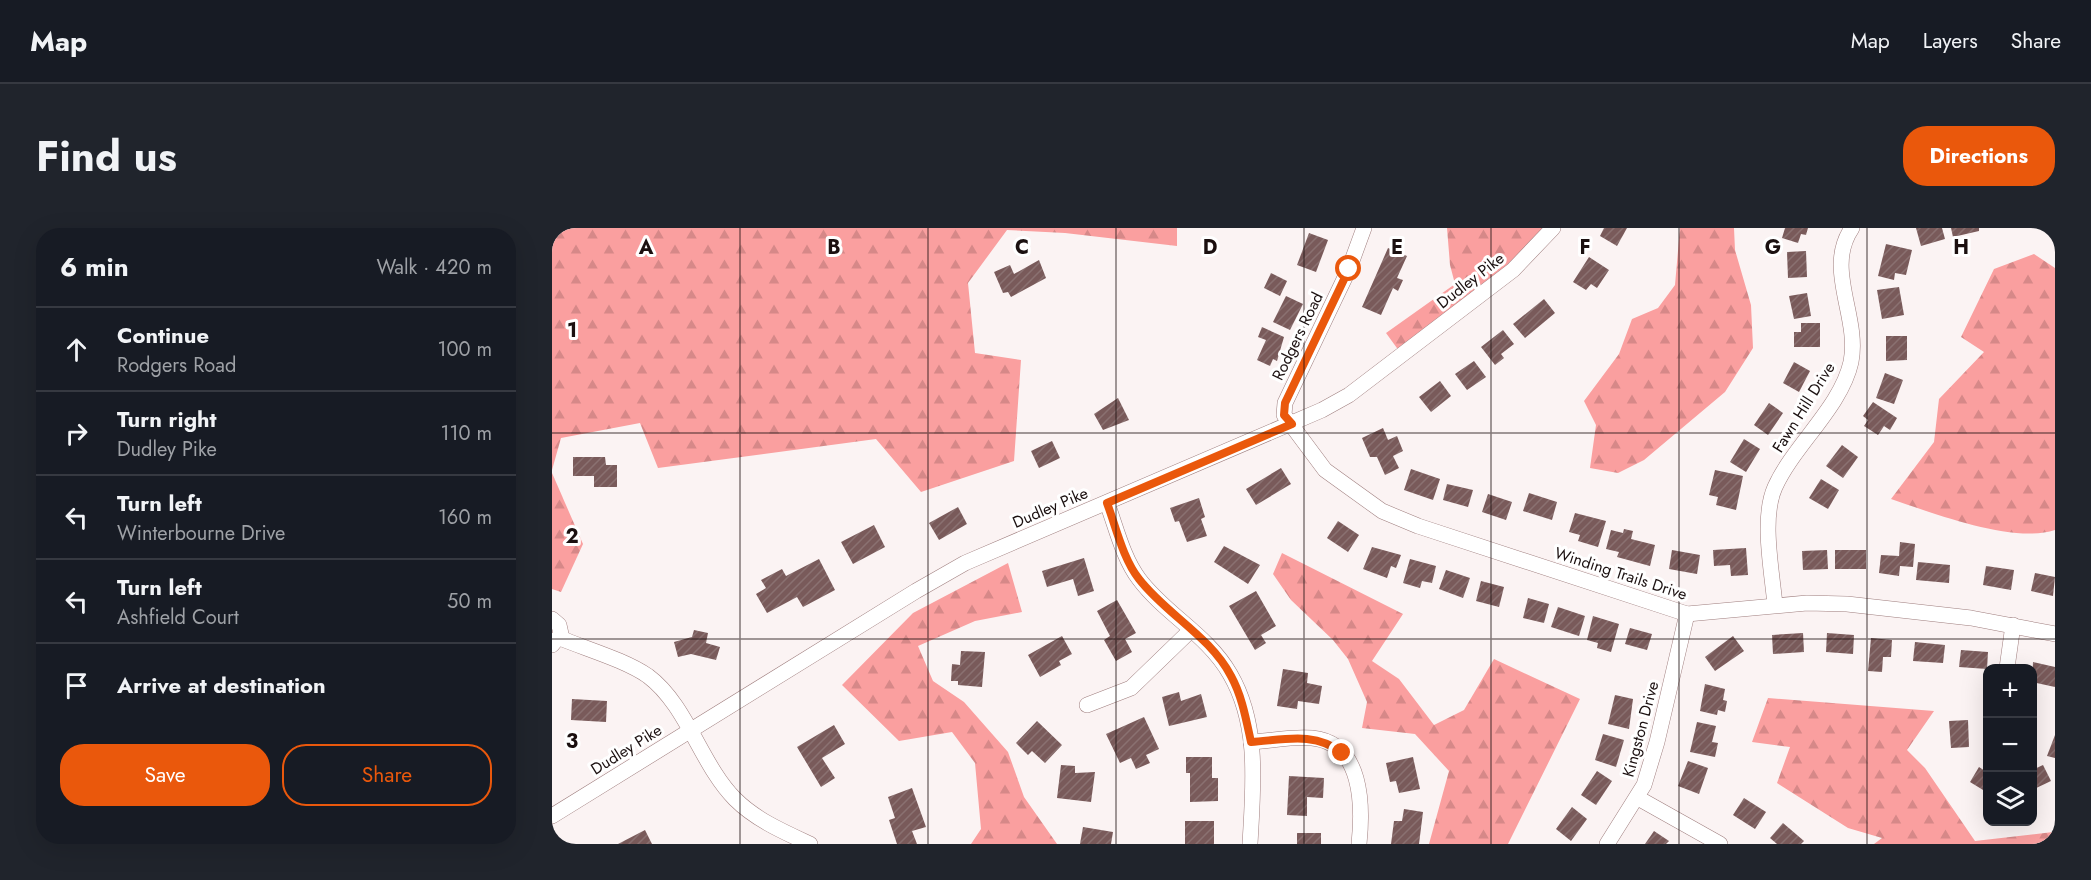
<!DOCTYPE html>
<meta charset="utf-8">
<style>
body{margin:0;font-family:Jost,sans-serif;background:#20242c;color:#f1f3f6}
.controls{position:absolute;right:18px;bottom:18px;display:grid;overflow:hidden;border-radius:12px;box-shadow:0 6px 24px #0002}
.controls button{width:54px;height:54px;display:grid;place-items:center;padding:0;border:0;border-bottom:2px solid #363941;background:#171b24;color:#f1f3f6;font:30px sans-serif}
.stop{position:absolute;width:18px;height:18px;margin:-14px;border:4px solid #ea580c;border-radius:50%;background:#fff}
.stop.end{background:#ea580c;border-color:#fff;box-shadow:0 2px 6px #0008}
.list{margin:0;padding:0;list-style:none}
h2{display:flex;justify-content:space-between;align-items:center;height:78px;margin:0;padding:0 24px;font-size:26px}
h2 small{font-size:20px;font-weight:400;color:#9ea1a6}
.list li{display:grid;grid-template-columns:39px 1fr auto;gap:18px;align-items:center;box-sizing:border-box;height:84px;padding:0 24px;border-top:2px solid #363941}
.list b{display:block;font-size:22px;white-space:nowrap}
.list p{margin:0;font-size:20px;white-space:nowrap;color:#9ea1a6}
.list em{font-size:20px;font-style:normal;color:#9ea1a6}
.actions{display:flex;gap:12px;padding:18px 24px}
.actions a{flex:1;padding:14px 0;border:2px solid #ea580c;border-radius:24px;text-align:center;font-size:21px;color:#ea580c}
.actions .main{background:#ea580c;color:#fff}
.icon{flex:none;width:33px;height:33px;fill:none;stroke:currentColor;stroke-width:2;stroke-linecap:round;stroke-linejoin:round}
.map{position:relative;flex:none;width:1503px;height:616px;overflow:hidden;border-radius:24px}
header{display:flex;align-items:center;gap:36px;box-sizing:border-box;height:84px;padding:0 30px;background:#171b24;border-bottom:2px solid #363941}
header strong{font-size:28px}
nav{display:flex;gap:33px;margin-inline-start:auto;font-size:21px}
.intro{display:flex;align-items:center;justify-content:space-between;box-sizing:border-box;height:144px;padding:0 36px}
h1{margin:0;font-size:42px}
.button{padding:15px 27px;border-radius:24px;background:#ea580c;color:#fff;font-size:21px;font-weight:700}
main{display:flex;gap:36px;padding:0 36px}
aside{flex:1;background:#171b24;border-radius:24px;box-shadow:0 6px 24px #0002}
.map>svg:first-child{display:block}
</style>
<header>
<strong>Map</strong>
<nav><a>Map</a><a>Layers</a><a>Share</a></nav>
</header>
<div class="intro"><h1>Find us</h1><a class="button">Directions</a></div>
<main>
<aside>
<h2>6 min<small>Walk · 420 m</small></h2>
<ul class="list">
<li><svg class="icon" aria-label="ahead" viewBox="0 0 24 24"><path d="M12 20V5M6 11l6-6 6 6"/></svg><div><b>Continue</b><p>Rodgers Road</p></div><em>100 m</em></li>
<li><svg class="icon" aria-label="right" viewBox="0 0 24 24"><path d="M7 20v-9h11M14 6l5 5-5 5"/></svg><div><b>Turn right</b><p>Dudley Pike</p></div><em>110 m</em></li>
<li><svg class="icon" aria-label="left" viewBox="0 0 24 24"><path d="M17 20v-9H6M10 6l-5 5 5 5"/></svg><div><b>Turn left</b><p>Winterbourne Drive</p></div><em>160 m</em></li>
<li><svg class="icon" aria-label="left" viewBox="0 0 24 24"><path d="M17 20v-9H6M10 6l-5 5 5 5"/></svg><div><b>Turn left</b><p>Ashfield Court</p></div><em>50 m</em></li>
<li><svg class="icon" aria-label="arrive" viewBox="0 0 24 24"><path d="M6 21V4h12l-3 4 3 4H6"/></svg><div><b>Arrive at destination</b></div></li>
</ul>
<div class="actions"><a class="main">Save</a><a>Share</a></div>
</aside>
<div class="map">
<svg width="1503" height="616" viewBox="0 0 1503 616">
<defs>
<pattern id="forest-firs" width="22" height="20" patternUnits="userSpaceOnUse" patternTransform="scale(1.5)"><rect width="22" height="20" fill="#fa9f9f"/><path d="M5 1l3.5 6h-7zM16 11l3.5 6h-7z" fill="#d68888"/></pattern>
<pattern id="building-hatch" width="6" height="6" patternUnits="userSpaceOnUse" patternTransform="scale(1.5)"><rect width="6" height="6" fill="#795a5a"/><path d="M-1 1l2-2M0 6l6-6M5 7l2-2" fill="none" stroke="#8a7171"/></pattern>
</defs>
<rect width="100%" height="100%" fill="#fbf3f3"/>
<g fill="url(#forest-firs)">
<path d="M0,0H625V18L513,5L455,2L416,55L423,125L469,132L462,233L369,264L324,211L106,240L88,195L9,210L0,242Z"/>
<path d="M895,0H1001L850,127L834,105L903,56L898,37Z"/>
<path d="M1128,0H1182L1183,22L1199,77L1201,120L1173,164L1092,232L1066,245L1038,240L1044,197L1032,173L1067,126L1080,91L1106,80L1123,57Z"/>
<path d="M1482,26L1503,40V302C1461,316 1381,285 1339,271L1382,214L1387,171L1432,124L1409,109L1442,41Z"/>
<path d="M0,245L31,316L9,364L0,361Z"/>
<path d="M730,325L851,386L820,433L847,451L882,497L912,482L942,431L1028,471L956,616H877L897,543L863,506L810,500L815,474L796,431L781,412L739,372L721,346Z"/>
<path d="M456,335L470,384L423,393L366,418L381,453L412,474L456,524L472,569L505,616H419L429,601L423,535L400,504L347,513L290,457L361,385Z"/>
<path d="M1216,470L1382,483L1355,522L1373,540L1423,613L1501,604L1503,616H1322L1330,610L1296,600L1225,555L1238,519L1200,514Z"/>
</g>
<g fill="url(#building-hatch)">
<path d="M1052,0H1075L1065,18L1048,8Z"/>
<path d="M1233,0H1256L1254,7L1249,6L1246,15L1230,10Z"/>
<path d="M1364,0H1390L1393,11L1369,18Z"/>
<path d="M1399,0H1427V3L1401,9Z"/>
<path d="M757,5L776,12L764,44L745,37Z"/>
<path d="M1334,16L1360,22L1354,47L1343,45L1342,52L1326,48Z"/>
<path d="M836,20L855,28L845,50L851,52L846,63L841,60L829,87L810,79Z"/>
<path d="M1254,23L1255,49L1236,50L1235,24Z"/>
<path d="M1037,29L1057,42L1045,60L1039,56L1034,62L1021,54Z"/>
<path d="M487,32L494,50L459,69L456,64L451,65L442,44L458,37L462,46Z"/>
<path d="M719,45L735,53L728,68L712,60Z"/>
<path d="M1347,59L1352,87L1330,91L1325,62Z"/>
<path d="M1255,65L1259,88L1242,91L1237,68Z"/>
<path d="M734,68L751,76L738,102L721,94Z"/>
<path d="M992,71L1003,85L973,110L961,96Z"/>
<path d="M1249,95H1268V119H1242V104H1249Z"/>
<path d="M710,99L732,109L725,133L721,131L718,138L705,132L714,112L706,109Z"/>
<path d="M951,102L962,116L949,126L952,130L943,137L929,119Z"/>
<path d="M1334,108H1355V132L1334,133Z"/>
<path d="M922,133L934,149L915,162L903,146Z"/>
<path d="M1242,134L1258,143L1247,164L1231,155Z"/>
<path d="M1333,145L1351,152L1342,176L1324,170Z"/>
<path d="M888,153L899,168L879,184L867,169Z"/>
<path d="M566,170L577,192L551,202L542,186Z"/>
<path d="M1321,174L1345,190L1338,202L1332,198L1326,207L1312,198L1316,192L1311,188Z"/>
<path d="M1217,175L1231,185L1216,207L1202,197Z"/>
<path d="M831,200L836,212L845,208L851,223L841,228L847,240L833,247L825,229H818L810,210Z"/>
<path d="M1192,211L1208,221L1194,244L1178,234Z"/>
<path d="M500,213L508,230L487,240L479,223Z"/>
<path d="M1290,217L1306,229L1291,250L1274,238Z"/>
<path d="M21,229H53L54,237H65V259H42V248H21Z"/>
<path d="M729,240L739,256L704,277L694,261Z"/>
<path d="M859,241L888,251L881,272L852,262Z"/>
<path d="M1163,242L1191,248L1184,282L1164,277L1166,269L1157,267Z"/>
<path d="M1269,251L1287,262L1276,281L1257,270Z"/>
<path d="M895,256L921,262L916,279L891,272Z"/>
<path d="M977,265L1005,274L1000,292L971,283Z"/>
<path d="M936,266L960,274L954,292L930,284Z"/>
<path d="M647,270L653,289L649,291L655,308L635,314L627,293L623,294L618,280Z"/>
<path d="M406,279L415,296L387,312L377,295Z"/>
<path d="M1023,285L1054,293L1046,319L1026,313L1028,307L1017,304Z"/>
<path d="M786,293L807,307L796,324L775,310Z"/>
<path d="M322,297L333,319L301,336L289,314Z"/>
<path d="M1072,301L1081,303L1079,311L1103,317L1098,338L1065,329L1067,324L1054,321L1059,302L1071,305Z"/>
<path d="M1348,314L1363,316L1361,339L1348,338L1347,348L1327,345L1329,327L1347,328Z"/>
<path d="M672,318L708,337L696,356L662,334Z"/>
<path d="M820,319L849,327L844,340L839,338L835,350L811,341Z"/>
<path d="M1194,320L1196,347L1179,348L1178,337L1162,338L1161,322Z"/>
<path d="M1120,322L1148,327L1145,346L1117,341Z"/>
<path d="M1275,322L1276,341L1251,342L1250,323Z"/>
<rect x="1283" y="322" width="31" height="19"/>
<path d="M532,330L542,363L526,368L521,351L495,359L490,343Z"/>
<path d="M267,331L283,362L251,379L245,369L215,385L204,366L214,360L209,352L230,341L234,348Z"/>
<path d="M858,331L884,338L880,355L870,353L868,360L851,355Z"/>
<path d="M1366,334L1398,337L1397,355L1364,352Z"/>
<path d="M1434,338L1462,342L1459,362L1431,357Z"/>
<path d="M894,342L918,350L911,370L887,361Z"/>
<path d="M1483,345L1503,349L1501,368L1479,363Z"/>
<path d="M929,353L952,359L947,379L924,373Z"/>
<path d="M704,363L724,398L709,407L714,415L703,422L677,378Z"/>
<path d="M976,370L997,376L992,395L971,390Z"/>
<path d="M565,372L584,405L573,411L580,424L564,433L552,412L558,408L545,383Z"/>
<path d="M1006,379L1033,388L1027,408L999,399Z"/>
<path d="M1041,388L1067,396L1059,424L1045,420L1046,415L1035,412Z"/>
<path d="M1078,400L1100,406L1095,422L1073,416Z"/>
<path d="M142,402L156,405L154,415L168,419L164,432L139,426L126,429L122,414L140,409Z"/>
<path d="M1251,405L1252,424L1221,426L1220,407Z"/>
<path d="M1275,405L1302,407L1301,426L1274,424Z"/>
<path d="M510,408L520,426L507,433L509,437L488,449L476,427Z"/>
<path d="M1181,408L1192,423L1163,443L1153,429Z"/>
<path d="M1319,410L1340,412L1339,429H1331L1330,444L1316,443Z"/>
<path d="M1363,414L1393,417L1391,435L1361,433Z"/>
<path d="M1409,422L1436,424L1435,441L1407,439Z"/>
<path d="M409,423L433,424L430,459L406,457V453H399L400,436L408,437Z"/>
<path d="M1481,434L1503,439V459L1480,454Z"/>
<path d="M731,441L756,445L755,455L770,458L767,476L746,473L745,481L725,478Z"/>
<path d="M1153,456L1173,461L1171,472L1175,473L1173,484L1166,482L1165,487L1148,483Z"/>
<path d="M627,464L629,473L649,466L655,489L617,498L610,469Z"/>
<path d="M1063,467L1081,471L1077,501L1056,496Z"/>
<path d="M20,471L55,473L54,494L19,492Z"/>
<path d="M592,489L607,521L594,527L598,535L584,541L579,530L568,535L554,506Z"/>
<path d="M1416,492L1417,519L1399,520L1397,493Z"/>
<path d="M485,493L510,517L493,535L480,523L476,527L464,515Z"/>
<path d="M1145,494L1164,498L1160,514L1166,515L1163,529L1138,524Z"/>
<path d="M282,497L293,516L270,530L283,550L269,559L245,519Z"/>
<path d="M1051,506L1072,512L1064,539L1043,532Z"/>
<path d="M1503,507V530L1495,528Z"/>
<path d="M634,529H660V550H666V573L638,574V545H634Z"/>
<path d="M861,529L868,561L847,565L844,553L838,554L834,535Z"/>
<path d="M1136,533L1156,540L1147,566L1126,558Z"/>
<path d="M509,537L523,538V545L543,544L539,574L505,570Z"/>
<path d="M1491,537L1499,553L1480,562V542Z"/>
<path d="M1427,539L1436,545V565L1418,554Z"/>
<path d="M1045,543L1060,553L1044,577L1029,567Z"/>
<path d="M737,548L772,550L771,570L755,569V588L735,587Z"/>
<path d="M360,560L374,599L360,603L365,616H345L337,592L343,590L336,569Z"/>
<path d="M1192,570L1214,584L1203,601L1181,587Z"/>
<path d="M1020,579L1035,591L1019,613L1004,601Z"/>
<path d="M852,581L871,584L867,616H839L842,593H850Z"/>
<rect x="633" y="593" width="29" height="23"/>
<path d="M1231,595L1252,613L1249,616H1225L1218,610Z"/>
<path d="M531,599L561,604L559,616H528Z"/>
<path d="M93,602L100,616H66Z"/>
<path d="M1102,603L1117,613L1114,616H1093Z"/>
<rect x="745" y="605" width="24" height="11"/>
</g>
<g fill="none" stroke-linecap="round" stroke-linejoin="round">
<defs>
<g id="minor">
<path d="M812,0L797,41L733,175L732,187L773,242L830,283L866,298L1135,386L1255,375L1295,376L1419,390L1503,406"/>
<path d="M555,275C564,299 571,330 587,351C613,386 656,407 678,446C708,497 701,560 698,616"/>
<path d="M1223,377C1220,343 1209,290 1223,259C1242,217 1289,179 1299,134C1308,88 1272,41 1300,0"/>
<path d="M0,391L7,397L9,406L0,417"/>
<path d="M8,410C34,421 73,432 96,448C135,477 149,537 183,571C204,592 232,604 258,616"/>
<path d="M1455,440L1461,397"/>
<path d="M535,477L579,460L639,402"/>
<path d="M699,514C719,513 741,508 760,510C811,515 811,578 807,616"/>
<path d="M1086,570L1168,616"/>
<path d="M0,588L364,363L413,335L770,182L797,167L961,42L1001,0"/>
<path d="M1055,616L1092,557L1105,514L1135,386"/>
</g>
</defs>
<use href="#minor" stroke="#9f7e7e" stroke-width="16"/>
<use href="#minor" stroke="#fff" stroke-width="15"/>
</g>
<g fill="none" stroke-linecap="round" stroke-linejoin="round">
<path stroke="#ea580c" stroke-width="8" d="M790,525C763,503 731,512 699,514C694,491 690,468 679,448C658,408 614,386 587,351C571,331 564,299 555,275L740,196L732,187L733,175L797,41"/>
</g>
<path fill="none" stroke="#1b1010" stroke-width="1.5" stroke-opacity="0.55" d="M188,0V616M376,0V616M564,0V616M752,0V616M939,0V616M1127,0V616M1315,0V616M0,205H1503M0,411H1503"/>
<g text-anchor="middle" stroke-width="6" stroke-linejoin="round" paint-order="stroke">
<g font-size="16" fill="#1b1010" stroke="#fff">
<text transform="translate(918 52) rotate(-38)" y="6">Dudley Pike</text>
<text transform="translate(745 108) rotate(-64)" y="6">Rodgers Road</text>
<text transform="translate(1251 179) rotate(-58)" y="6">Fawn Hill Drive</text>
<text transform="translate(498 279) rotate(-23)" y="6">Dudley Pike</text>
<text transform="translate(1069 345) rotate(18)" y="6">Winding Trails Drive</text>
<text transform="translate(1088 501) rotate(-75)" y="6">Kingston Drive</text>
<text transform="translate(74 521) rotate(-32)" y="6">Dudley Pike</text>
</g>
</g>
<g font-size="20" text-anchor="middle" font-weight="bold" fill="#1b1010" stroke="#fff" stroke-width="6" stroke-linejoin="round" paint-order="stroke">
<text x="94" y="26">A</text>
<text x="282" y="26">B</text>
<text x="470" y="26">C</text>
<text x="658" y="26">D</text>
<text x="845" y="26">E</text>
<text x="1033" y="26">F</text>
<text x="1221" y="26">G</text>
<text x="1409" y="26">H</text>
<text x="20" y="109">1</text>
<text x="20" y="315">2</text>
<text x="20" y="520">3</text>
</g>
</svg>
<div class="controls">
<button>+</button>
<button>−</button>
<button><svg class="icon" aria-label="layers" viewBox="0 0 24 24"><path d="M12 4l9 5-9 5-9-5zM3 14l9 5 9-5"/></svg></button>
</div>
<div class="stop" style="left:797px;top:41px"></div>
<div class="stop end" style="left:790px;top:525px"></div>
</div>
</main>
